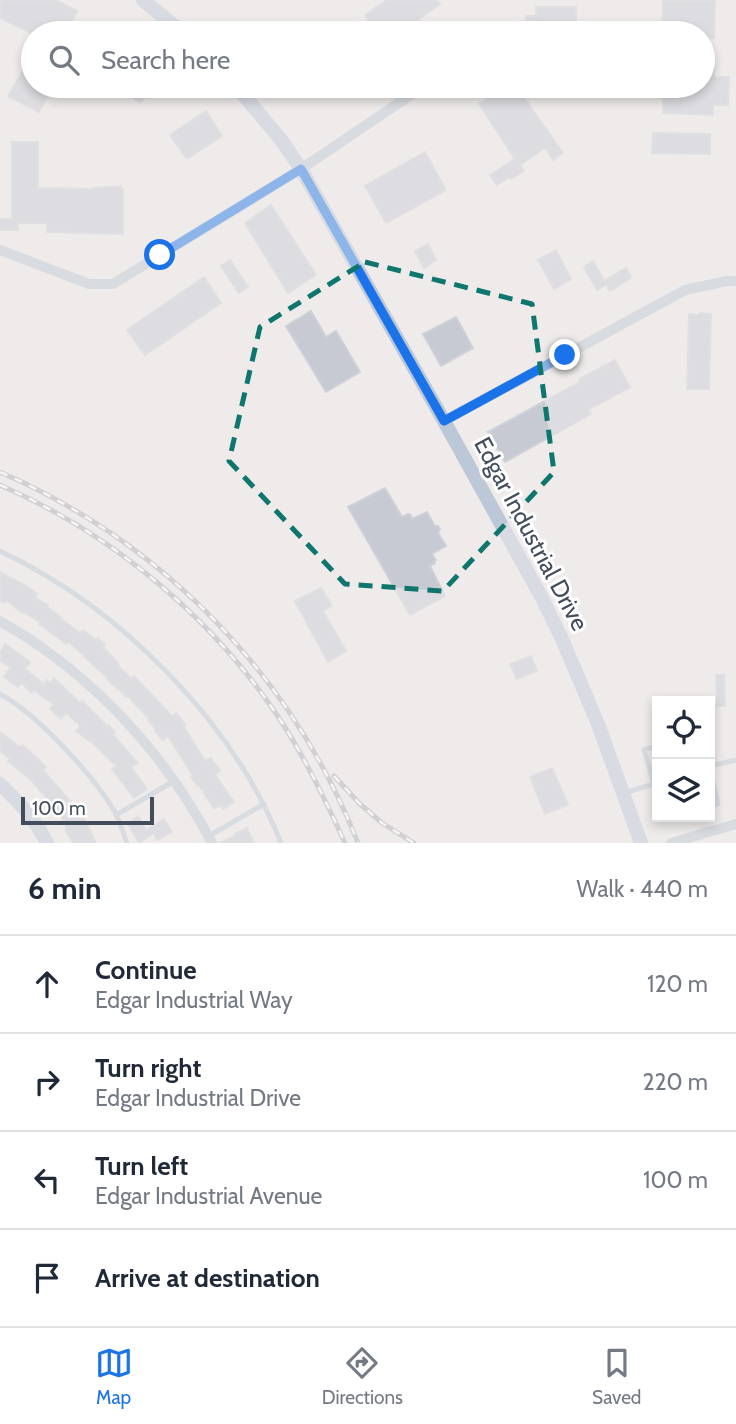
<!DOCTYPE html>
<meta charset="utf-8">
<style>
body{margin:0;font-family:Cabin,sans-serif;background:#f6f6f7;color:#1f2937}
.controls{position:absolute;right:21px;bottom:21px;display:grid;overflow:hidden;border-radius:0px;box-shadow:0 4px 10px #0003}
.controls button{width:63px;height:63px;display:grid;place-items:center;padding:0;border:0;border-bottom:2px solid #e0e1e3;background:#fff;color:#1f2937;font:35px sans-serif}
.scale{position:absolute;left:21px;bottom:18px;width:133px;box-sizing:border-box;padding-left:7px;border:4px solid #434d5b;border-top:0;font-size:19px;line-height:24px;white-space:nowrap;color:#434d5b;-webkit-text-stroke:5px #fff;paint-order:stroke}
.stop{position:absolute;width:21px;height:21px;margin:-16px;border:5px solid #1a73e8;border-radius:50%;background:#fff}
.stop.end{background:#1a73e8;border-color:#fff;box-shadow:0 2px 7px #0008}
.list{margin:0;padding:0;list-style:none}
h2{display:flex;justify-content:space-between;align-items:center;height:91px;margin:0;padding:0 28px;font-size:30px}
h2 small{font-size:23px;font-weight:400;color:#747a83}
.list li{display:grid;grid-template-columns:46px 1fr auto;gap:21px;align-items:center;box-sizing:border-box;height:98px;padding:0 28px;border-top:2px solid #e0e1e3}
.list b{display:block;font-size:26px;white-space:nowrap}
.list p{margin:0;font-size:23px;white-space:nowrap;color:#747a83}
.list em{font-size:23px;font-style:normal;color:#747a83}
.icon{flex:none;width:38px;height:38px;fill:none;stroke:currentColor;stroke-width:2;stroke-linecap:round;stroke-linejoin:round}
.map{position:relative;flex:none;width:736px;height:843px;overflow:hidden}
.search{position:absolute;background:#fff;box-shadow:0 4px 10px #0003;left:21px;right:21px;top:21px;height:77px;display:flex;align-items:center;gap:18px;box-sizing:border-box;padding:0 24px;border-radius:38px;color:#747a83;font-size:26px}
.sheet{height:483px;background:#fff}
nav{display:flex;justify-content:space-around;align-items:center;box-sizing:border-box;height:98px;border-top:2px solid #e0e1e3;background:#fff;font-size:19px;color:#747a83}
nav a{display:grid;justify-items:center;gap:4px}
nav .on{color:#1a73e8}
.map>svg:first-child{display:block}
</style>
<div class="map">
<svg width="736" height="843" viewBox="0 0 736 843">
<rect width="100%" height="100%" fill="#efebeb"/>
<g fill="#c7cad2" stroke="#cfd1d8" stroke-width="2">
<path d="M0,0H56L77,11L66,33H31L0,18Z"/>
<path d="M387,0H437L440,4L419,19L425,28L418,33H407L404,29L397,33H376L365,15Z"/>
<path d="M663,0L715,1L714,38H703V33H662Z"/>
<path d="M536,7H576V33H525L526,16H536Z"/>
<path d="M703,66H714V77H729L728,105H713V115L663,113V86H703Z"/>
<path d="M22,72L33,77V86H53L39,112L8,96Z"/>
<path d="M119,86H155L140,103Z"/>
<path d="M507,86H516L563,153L553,160L545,148L520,165L524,171L511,179L509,177L497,185L490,175L515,159L479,104Z"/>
<path d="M206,111L222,136L187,159L170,135Z"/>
<path d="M653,133L710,134V154L652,153Z"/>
<path d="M12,142H38V188L95,189V188L121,186V189H123V234L47,232V223H18V230H0V219H12Z"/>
<path d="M425,152L446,190L386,223L365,186Z"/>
<path d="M271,205L316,275L288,293L245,223Z"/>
<path d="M428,244L436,260L424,268L415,251Z"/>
<path d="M556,250L571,279L554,289L538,260Z"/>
<path d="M230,260L248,287L239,293L221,266Z"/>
<path d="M593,261L604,281L626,268L631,278L610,291L606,285L597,290L584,267Z"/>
<path d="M204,277L221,303L145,355L127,330Z"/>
<path d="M311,311L326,337L336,331L360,372L326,392L286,326Z"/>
<path d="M700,313L711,314L709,389H687L689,314L698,315Z"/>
<path d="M456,317L473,348L441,366L423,334Z"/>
<path d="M615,360L630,387L588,410L591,414L505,462L488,432L580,382L579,379Z"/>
<path d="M385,488L402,517L408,514L411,515L412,519L427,512L435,526H438L440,529L438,533L446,546L432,554L436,560L434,561L435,563L430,566L445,596L410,615L348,507Z"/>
<path d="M0,572L28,587L37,594L35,597L48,605L47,607L61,617L60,618L80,633L83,630L96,640L98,638L105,645L103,647L119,664L117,665L131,678L134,676L172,716L176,713L186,725L184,727L205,761L211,758L220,771L215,775L234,802L223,809L221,805L214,809L199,785L197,786L191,777L193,776L168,736L163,740L155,731L156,730L148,720L149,719L128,696L126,697L119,689L118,690L107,679L108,678L83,656L84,655L68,642L66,644L39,624L40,622L23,612L22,613L7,601L5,603L0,601Z"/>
<path d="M321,588L332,606L323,611L346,651L328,662L295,601Z"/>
<path d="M5,644L30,662L25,669L44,684L47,680L51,683L54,678L80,703L82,701L107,726L108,725L115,732L113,735L138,763L131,767L147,789L134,798L112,769L116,766L90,740L89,741L76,731L81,726L66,713L61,719L50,709L54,705L34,690L32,693L21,683L18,687L4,677L11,667L0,661V653Z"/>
<path d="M531,656L537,671L517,679L510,664Z"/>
<path d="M716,675H724L725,706H717Z"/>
<path d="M0,732L20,747L23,745L46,767L43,770L71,802L81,818L83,816L96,843H73L66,831V824L58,811L31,780L8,761L10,759L0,751Z"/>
<path d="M552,768L568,805L545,814L530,777Z"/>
<path d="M138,816L146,830L164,819L172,832L157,840L154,833L139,843L128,824Z"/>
<path d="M247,828L254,843H220L233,837L236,833Z"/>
</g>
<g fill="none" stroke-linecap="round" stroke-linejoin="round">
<g stroke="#bdc7d3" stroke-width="5">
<path d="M0,551C119,607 232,720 281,843"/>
<path d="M0,694C38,715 93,775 115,812C120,822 123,833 127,843"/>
<path d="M710,766L736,760"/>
<path d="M710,769L718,804L710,807"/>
<path d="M654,784L644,750L657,746"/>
<path d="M624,793L654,784L657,794"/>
<path d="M116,815L174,781"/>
<path d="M665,817L666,819L674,817"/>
<path d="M209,836L264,804"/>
</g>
<g stroke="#bdc7d3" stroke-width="10">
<path d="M0,250L89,284H113L301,169L424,86"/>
<path d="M444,421L685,290L727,281H736"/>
<path d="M0,621C14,630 28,637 41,647C112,697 171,765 212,843"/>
<path d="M671,843L736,824"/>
</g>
<g stroke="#bcc7d7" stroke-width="14">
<path d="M143,0L183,33"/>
<path d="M236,86L282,141L301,169L444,421L542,598L562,639L598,724L641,843"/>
<path d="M0,784C19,802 35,819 47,843"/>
</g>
<defs>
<g id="rail">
<path d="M0,472C165,544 292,676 358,843"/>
<path d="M0,485C113,534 213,618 281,721C306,760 326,801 345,843"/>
<path d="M334,776L360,804L382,823L414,843"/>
</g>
</defs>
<use href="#rail" stroke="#adb0b7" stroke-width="5"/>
<use href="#rail" stroke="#fff" stroke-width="2.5" stroke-dasharray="8" stroke-linecap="butt"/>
</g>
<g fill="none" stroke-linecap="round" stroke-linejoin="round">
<path stroke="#1a73e8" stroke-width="9" d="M160,255L301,169L444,421L565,355"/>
</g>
<path d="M0 0H736V843H0ZM365,262L532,304L554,472L443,591L345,584L229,461L260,327Z" fill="#efebeb" fill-opacity=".55" fill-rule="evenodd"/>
<path fill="none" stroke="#0f766e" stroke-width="5" stroke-dasharray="14 9" stroke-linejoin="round" d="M365,262L532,304L554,472L443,591L345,584L229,461L260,327Z"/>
<g text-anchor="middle" stroke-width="6" stroke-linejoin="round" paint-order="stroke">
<g font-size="24" fill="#434d5b" stroke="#fff">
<text transform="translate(531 534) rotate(62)" y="8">Edgar Industrial Drive</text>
</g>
</g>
</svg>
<div class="controls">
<button><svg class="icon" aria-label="locate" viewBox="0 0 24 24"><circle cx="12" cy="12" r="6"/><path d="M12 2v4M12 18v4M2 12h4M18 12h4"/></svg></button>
<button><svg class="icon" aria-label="layers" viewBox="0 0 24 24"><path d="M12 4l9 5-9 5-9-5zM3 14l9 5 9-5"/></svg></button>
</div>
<div class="scale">100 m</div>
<div class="stop" style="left:160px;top:255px"></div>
<div class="stop end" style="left:565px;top:355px"></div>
<div class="search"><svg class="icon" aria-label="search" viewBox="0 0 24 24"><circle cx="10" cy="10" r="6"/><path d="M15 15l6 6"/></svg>Search here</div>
</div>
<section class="sheet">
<h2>6 min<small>Walk · 440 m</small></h2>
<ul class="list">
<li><svg class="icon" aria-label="ahead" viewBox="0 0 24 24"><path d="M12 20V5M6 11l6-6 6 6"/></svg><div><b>Continue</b><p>Edgar Industrial Way</p></div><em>120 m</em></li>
<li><svg class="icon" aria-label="right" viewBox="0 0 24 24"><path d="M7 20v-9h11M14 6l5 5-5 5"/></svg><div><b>Turn right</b><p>Edgar Industrial Drive</p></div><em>220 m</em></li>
<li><svg class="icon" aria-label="left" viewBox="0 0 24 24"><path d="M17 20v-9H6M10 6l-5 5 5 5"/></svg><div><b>Turn left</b><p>Edgar Industrial Avenue</p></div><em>100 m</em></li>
<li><svg class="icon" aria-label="arrive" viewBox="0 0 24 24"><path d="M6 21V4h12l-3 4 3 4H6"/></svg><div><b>Arrive at destination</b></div></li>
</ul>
</section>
<nav>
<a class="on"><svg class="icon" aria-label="map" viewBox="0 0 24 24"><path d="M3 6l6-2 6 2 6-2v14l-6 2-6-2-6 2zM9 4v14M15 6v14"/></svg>Map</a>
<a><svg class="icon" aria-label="directions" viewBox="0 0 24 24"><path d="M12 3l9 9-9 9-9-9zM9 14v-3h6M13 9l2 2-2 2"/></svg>Directions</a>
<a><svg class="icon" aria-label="saved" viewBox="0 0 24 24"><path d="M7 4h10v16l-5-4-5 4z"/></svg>Saved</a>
</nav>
